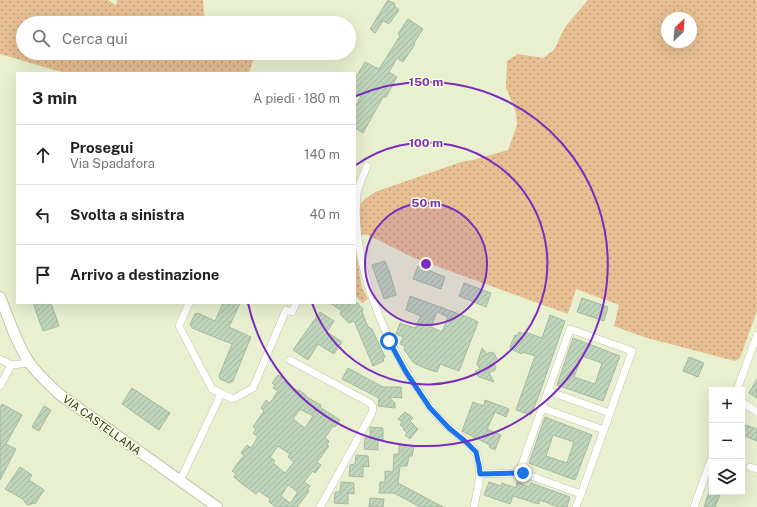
<!DOCTYPE html>
<html lang="it">
<meta charset="utf-8">
<style>
body{margin:0;font-family:"Public Sans",sans-serif;background:#f2f2f2;color:#222}
.controls{position:absolute;right:12px;bottom:12px;display:grid;overflow:hidden;border-radius:0px;box-shadow:0 4px 16px #0002}
.controls button{width:36px;height:36px;display:grid;place-items:center;padding:0;border:0;border-bottom:1px solid #e0e0e0;background:#fff;color:#222;font:20px sans-serif}
.compass{position:absolute;left:661px;top:12px;width:36px;height:36px;border-radius:50%;background:#fff;box-shadow:0 4px 16px #0002;rotate:26deg}
.stop{position:absolute;width:12px;height:12px;margin:-9px;border:3px solid #1a73e8;border-radius:50%;background:#fff}
.stop.end{background:#1a73e8;border-color:#fff;box-shadow:0 1px 4px #0008}
.list{margin:0;padding:0;list-style:none}
h2{display:flex;justify-content:space-between;align-items:center;height:52px;margin:0;padding:0 16px;font-size:17px}
h2 small{font-size:13px;font-weight:400;color:#767676}
.list li{display:grid;grid-template-columns:26px 1fr auto;gap:12px;align-items:center;box-sizing:border-box;height:60px;padding:0 16px;border-top:1px solid #e0e0e0}
.list b{display:block;font-size:15px;white-space:nowrap}
.list p{margin:0;font-size:13px;white-space:nowrap;color:#767676}
.list em{font-size:13px;font-style:normal;color:#767676}
.icon{flex:none;width:22px;height:22px;fill:none;stroke:currentColor;stroke-width:2;stroke-linecap:round;stroke-linejoin:round}
.map{position:relative;flex:none;width:757px;height:507px;overflow:hidden}
.search{position:absolute;background:#fff;box-shadow:0 4px 16px #0002;left:16px;top:16px;width:340px;height:44px;display:flex;align-items:center;gap:10px;box-sizing:border-box;padding:0 14px;border-radius:22px;color:#767676;font-size:15px}
.panel{position:absolute;background:#fff;box-shadow:0 4px 16px #0002;left:16px;top:72px;width:340px;height:232px;border-radius:0px}
.map>svg:first-child{display:block}
</style>
<div class="map">
<svg width="757" height="507" viewBox="0 0 757 507">
<defs>
<pattern id="grass-dots" width="8" height="8" patternUnits="userSpaceOnUse"><rect width="8" height="8" fill="#e7bf93"/><path d="M2 2h.1M6 6h.1" fill="none" stroke="#bc9c78" stroke-width="1.8" stroke-linecap="round"/></pattern>
<pattern id="building-hatch" width="6" height="6" patternUnits="userSpaceOnUse"><rect width="6" height="6" fill="#bfd5bb"/><path d="M-1 1l2-2M0 6l6-6M5 7l2-2" fill="none" stroke="#a5b7a1"/></pattern>
</defs>
<rect width="100%" height="100%" fill="#e9f0d0"/>
<g fill="url(#grass-dots)" fill-rule="evenodd">
<path d="M0,0H108L116,5L117,0H203L205,23H23V53H247L254,58L249,73H65L0,54Z"/>
<path d="M588,0H757V311L740,358L735,361L647,338L614,326L619,305L576,289L568,314L414,258L368,235L355,234V210L365,199L375,192L461,162L473,160L508,150L517,125L516,112L506,88L507,61L518,54L543,58L554,50L565,27ZM667,18H691V42H667Z"/>
<path d="M355,246L362,288L368,299L362,303L355,295Z"/>
</g>
<g fill="url(#building-hatch)" stroke="#a4baa1" fill-rule="evenodd">
<path d="M388,0L395,4L394,6L399,10L389,24L383,21L375,33L370,29Z"/>
<path d="M408,19L423,29L414,43L415,44L403,62L397,58L389,72L397,77L386,97H383L363,133L355,128V107L361,96L355,93V79L365,62L379,69L400,36L398,34Z"/>
<path d="M385,261L390,273L396,295L384,299L372,265Z"/>
<path d="M418,266L445,277L441,289L413,279Z"/>
<path d="M464,283L491,293L486,307L459,296Z"/>
<path d="M410,296L470,318L478,322L459,371L440,364L437,372L427,369L414,363L404,350L405,346L400,344L403,337L396,334L400,323L415,328L421,316L406,310ZM437,312L448,317L442,332L431,327Z"/>
<path d="M582,298L608,307L604,321L577,312Z"/>
<path d="M33,303H51L59,326L43,331Z"/>
<path d="M223,303H240L229,327L251,337L233,381L229,383L220,379L219,376L232,344L192,328L190,324L195,314L198,313L215,321Z"/>
<path d="M330,303H357L363,309L362,312L368,327L372,329L385,357L383,358L384,361L373,366L354,321L349,323L340,314L342,311Z"/>
<path d="M320,312L334,321L327,332L342,342L334,354L318,344L308,360L293,350Z"/>
<path d="M550,315L565,321L540,392L531,415L516,410L535,356L523,352L522,354L511,349L510,347L515,335L517,336L519,332L525,334V332L542,338Z"/>
<path d="M573,338L620,356L603,401L557,385ZM582,356L602,363L595,384L574,377Z"/>
<path d="M482,348L487,354L490,352L494,353L497,359L493,362L496,367L495,370L489,373L494,382L479,377L475,371L480,369L477,364Z"/>
<path d="M689,357L704,363L698,377L683,371Z"/>
<path d="M348,368L383,387H401L402,398L389,397L395,403V408L378,406L379,398L342,379Z"/>
<path d="M278,375L286,380L285,382L298,391L299,390L306,395L305,396L321,405L320,407L340,420L335,427L333,426L325,438L329,441L327,445L329,446L317,462L321,465L315,473L313,471L304,482L310,486L307,490L309,491L297,507H276L269,502L270,499L259,491L256,494L242,484L234,477L236,473L232,471L244,455L241,453L247,445L251,448L258,437L253,433L256,429L253,427L264,411L261,408L266,400L270,403L278,391L273,388L275,385L272,383ZM300,409L313,416L305,428L293,419ZM278,446L290,454L288,457L294,462L285,473L273,463L275,461L270,457ZM288,485L298,492L290,503L281,496Z"/>
<path d="M757,379V398L749,393Z"/>
<path d="M132,388L170,413L159,430L122,404Z"/>
<path d="M485,400L509,409L506,417L495,412L487,429L501,435L495,450L489,447L490,445L462,431L473,402L484,406Z"/>
<path d="M2,404L22,415L6,444L16,449L0,480V408Z"/>
<path d="M44,406L51,410L39,431L32,427Z"/>
<path d="M405,412L413,418L410,421L418,429L410,439L405,435L407,433L403,429L404,428L400,425L402,422L398,419Z"/>
<path d="M545,417L592,435L575,480L529,463ZM553,435L574,442L567,463L546,456Z"/>
<path d="M742,424L757,429V441L742,435Z"/>
<path d="M370,427L383,428V440H378V450L364,449L365,438H370Z"/>
<path d="M399,445L414,446L412,456H409L407,466H400L398,483L443,507H420L394,493H379L380,482H385V471L393,472L394,454H399Z"/>
<path d="M356,455L368,456L369,467L363,466V477L349,476L350,465L355,464Z"/>
<path d="M20,467L32,475L29,480L44,490L35,504L33,503L29,505L26,504L23,499L5,489Z"/>
<path d="M341,482L354,483V494L348,493V504L334,503L335,492H340Z"/>
<path d="M489,482L501,486L502,483L516,488L517,482L529,487L531,483L570,497L567,507H558L540,500L539,504L513,496L510,504L484,495Z"/>
<path d="M709,492H721L715,507H704Z"/>
<path d="M370,498L384,499L383,507H369Z"/>
</g>
<g fill="none" stroke-linecap="round" stroke-linejoin="round">
<defs>
<g id="street">
<path d="M367,166C364,175 358,185 357,195C351,259 382,336 417,388C422,395 426,402 431,409C437,415 443,422 450,428C458,436 471,443 476,453C484,471 477,489 474,507"/>
<path d="M189,303L179,326L212,389L233,399L253,388L286,310L292,312L296,303"/>
<path d="M0,359L11,365L30,363"/>
<path d="M290,360L370,403L373,407L372,413L320,507"/>
<path d="M0,386L11,365"/>
<path d="M737,390L757,335"/>
<path d="M548,391L610,413"/>
<path d="M742,402L757,412"/>
<path d="M542,408L604,430"/>
<path d="M750,467L757,469"/>
<path d="M519,473L570,329L632,351L581,494"/>
<path d="M480,474L523,473L581,494L576,507"/>
<path d="M180,481L221,394"/>
<path d="M694,507L712,457"/>
</g>
<path id="secondary" d="M0,297C9,319 16,343 29,362C37,374 49,384 59,394L217,507"/>
</defs>
<use href="#street" stroke="#c0c6a8" stroke-width="8"/>
<use href="#secondary" stroke="#c0c6a8" stroke-width="12"/>
<use href="#street" stroke="#fff" stroke-width="7"/>
<use href="#secondary" stroke="#fff" stroke-width="10"/>
</g>
<g fill="none" stroke-linecap="round" stroke-linejoin="round">
<path stroke="#1a73e8" stroke-width="5" d="M389,341L406,372L430,408L449,428L466,442L476,452L479,465L480,474L523,473"/>
</g>
<circle cx="426" cy="264" r="61" fill="#7b2cbf" fill-opacity=".12"/>
<g fill="none" stroke="#7b2cbf" stroke-width="2">
<circle cx="426" cy="264" r="61"/>
<path d="M356 165A121 121 0 1 1 312 303"/>
<path d="M356 96A182 182 0 1 1 248 303"/>
</g>
<g text-anchor="middle" stroke-width="3" stroke-linejoin="round" paint-order="stroke">
<g font-size="11" fill="#34372b" stroke="#f6fddd">
<text transform="translate(102 425) rotate(36)" y="4">VIA CASTELLANA</text>
</g>
</g>
<circle cx="426" cy="264" r="6" fill="#7b2cbf" stroke="#f6fddd" stroke-width="2"/>
<g font-size="12" text-anchor="middle" font-weight="bold" fill="#7b2cbf" stroke="#f6fddd" stroke-width="3" stroke-linejoin="round" paint-order="stroke">
<text x="426" y="86">150 m</text>
<text x="426" y="147">100 m</text>
<text x="426" y="207">50 m</text>
</g>
</svg>
<div class="controls">
<button>+</button>
<button>−</button>
<button><svg class="icon" aria-label="layers" viewBox="0 0 24 24"><path d="M12 4l9 5-9 5-9-5zM3 14l9 5 9-5"/></svg></button>
</div>
<svg class="compass" viewBox="-18 -18 36 36"><path d="M0-13l5 13h-10z" fill="#e53935"/><path d="M0 13l5-13h-10z" fill="#767676"/></svg>
<div class="stop" style="left:389px;top:341px"></div>
<div class="stop end" style="left:523px;top:473px"></div>
<div class="search"><svg class="icon" aria-label="search" viewBox="0 0 24 24"><circle cx="10" cy="10" r="6"/><path d="M15 15l6 6"/></svg>Cerca qui</div>
<section class="panel">
<h2>3 min<small>A piedi · 180 m</small></h2>
<ul class="list">
<li><svg class="icon" aria-label="ahead" viewBox="0 0 24 24"><path d="M12 20V5M6 11l6-6 6 6"/></svg><div><b>Prosegui</b><p>Via Spadafora</p></div><em>140 m</em></li>
<li><svg class="icon" aria-label="left" viewBox="0 0 24 24"><path d="M17 20v-9H6M10 6l-5 5 5 5"/></svg><div><b>Svolta a sinistra</b></div><em>40 m</em></li>
<li><svg class="icon" aria-label="arrive" viewBox="0 0 24 24"><path d="M6 21V4h12l-3 4 3 4H6"/></svg><div><b>Arrivo a destinazione</b></div></li>
</ul>
</section>
</div>
